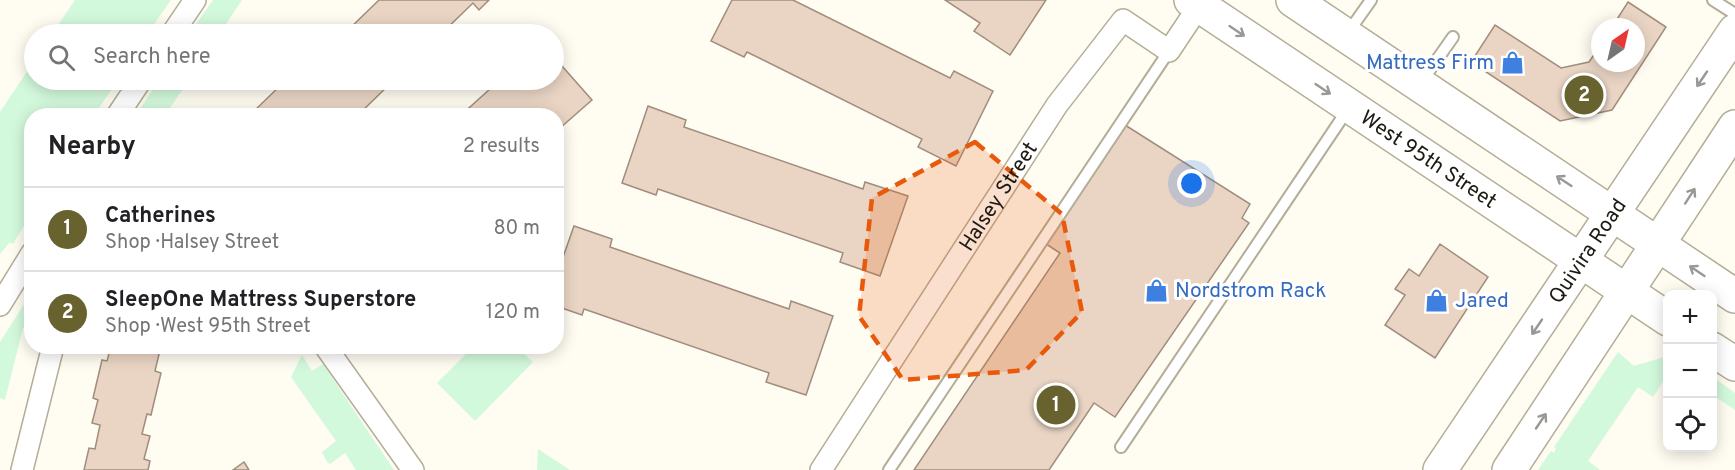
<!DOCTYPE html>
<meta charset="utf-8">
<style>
body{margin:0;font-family:Overpass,sans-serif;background:#f2f2f2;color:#202124}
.controls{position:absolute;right:18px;bottom:18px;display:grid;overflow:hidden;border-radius:12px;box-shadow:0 3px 15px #0003}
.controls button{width:54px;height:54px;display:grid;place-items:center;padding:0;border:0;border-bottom:2px solid #e0e0e0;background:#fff;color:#202124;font:30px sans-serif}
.compass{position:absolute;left:1591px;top:18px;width:54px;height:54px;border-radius:50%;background:#fff;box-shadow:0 3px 15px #0003;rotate:34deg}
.you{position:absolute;left:1192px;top:184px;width:21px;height:21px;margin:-15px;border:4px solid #fff;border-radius:50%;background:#1a73e8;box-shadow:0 0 0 9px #1a73e833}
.badge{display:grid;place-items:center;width:39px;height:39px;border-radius:50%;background:#68622e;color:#fff;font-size:20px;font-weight:700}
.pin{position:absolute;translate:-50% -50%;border:3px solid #fff;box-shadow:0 2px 6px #0006}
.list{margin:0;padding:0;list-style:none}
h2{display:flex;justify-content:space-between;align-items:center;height:78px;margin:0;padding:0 24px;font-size:26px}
h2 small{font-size:20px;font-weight:400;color:#757577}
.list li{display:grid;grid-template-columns:39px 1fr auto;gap:18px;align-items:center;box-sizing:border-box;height:84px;padding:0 24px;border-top:2px solid #e0e0e0}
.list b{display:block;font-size:22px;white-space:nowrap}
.list p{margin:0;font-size:20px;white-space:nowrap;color:#757577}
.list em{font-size:20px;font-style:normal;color:#757577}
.icon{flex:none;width:33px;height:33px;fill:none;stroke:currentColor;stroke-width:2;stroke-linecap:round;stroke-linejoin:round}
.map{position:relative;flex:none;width:1735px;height:470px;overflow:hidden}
.search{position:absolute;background:#fff;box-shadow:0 3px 15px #0003;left:24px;top:24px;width:540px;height:66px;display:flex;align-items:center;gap:15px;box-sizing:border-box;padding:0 21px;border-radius:33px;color:#757577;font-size:22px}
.panel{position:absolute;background:#fff;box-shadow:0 3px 15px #0003;left:24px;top:108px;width:540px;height:246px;border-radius:24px}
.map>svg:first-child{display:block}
</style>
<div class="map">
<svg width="1735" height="470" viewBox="0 0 1735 470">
<rect width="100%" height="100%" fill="#fffcf2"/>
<g fill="#d3f9dc">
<path d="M75,0H171L147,34H52Z"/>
<path d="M213,0H242L219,34H189Z"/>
<path d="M34,61V80H118L94,115L32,116L31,214L13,244L10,242L0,254V112Z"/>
<path d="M159,80H189L165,115H136Z"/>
<path d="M31,290V331L23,328L5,400L0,398V342L25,303L27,304L25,300Z"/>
<path d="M271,347H303L293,353H276Z"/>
<path d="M473,347H517L533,362L475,421L437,383Z"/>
<path d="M1618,352L1634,366L1667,356V375L1653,397L1638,387L1588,461L1600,470H1538L1551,451L1554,453L1556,448L1554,447Z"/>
<path d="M302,355L312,371L323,364L394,470H356L345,453L330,464L327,462L322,452L336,441L291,377Z"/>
<path d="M1713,377L1735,393V410L1713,395Z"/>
<path d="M538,449L570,470H537Z"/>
</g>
<g fill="#ead5c4" stroke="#a08d7d" stroke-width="1.5">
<path d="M379,0H489L479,10L473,3L441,34H344Z"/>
<path d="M732,0H793L950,78L954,71L993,91L956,166L918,147L922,139L747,52L744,57L711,41Z"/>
<path d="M945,0H1046L1010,55L974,31L980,23Z"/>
<path d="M1628,2L1666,27L1612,110L1560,121L1471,62L1495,25L1561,68L1589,62L1600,46V63H1636V27H1612Z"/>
<path d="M554,57L592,100L560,128L556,124V116H460L500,80H554Z"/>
<path d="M298,80H394L357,116H260L255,110L284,82L289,88Z"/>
<path d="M648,106L686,120L684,127L863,189L865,182L908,196L880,276L840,262L843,253L658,189L656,195L622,183Z"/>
<path d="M1125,125L1250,204L1242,218L1249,223L1115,417L1094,403L1049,470H914L1060,253L1046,244Z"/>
<path d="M574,226L612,239L610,247L789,309L791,301L833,316L806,395L766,382L769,373L584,309L582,315L556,306V277Z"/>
<path d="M1440,244L1488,277L1435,358L1385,325L1405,295L1395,289L1409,269L1419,276Z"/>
<path d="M111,346H161L155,371L161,373L151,415L147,414L142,434L150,436L144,459L150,461L148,470H84L89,448L95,449L100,425L92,423L98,400L93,398L102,360L107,361Z"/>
<path d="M244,462L249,470H233Z"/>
</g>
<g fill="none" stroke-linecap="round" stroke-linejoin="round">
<defs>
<g id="lane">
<path d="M1713,0L1735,14"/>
<path d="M1347,34L1371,0"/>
<path d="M1422,81L1453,37"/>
<path d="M1121,447L1348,109"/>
<path d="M889,470L1169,51"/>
</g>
<g id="street">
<path d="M172,34L195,0"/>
<path d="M117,116L141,80"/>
<path d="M0,305L32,253"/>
<path d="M325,346L413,470"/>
<path d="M22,470L53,346"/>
<path id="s1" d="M821,470L1057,105L1123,20L1169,51L1199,6"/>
</g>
<g id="primary">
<path id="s2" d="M1191,0L1668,319"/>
<path d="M1293,0L1735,296"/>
<path d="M1712,349L1735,364"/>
<path id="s3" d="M1440,470L1735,31"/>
<path d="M1509,470L1735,127"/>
</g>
</defs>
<use href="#lane" stroke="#b4ad97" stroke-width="14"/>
<use href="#street" stroke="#b4ad97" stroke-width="24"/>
<use href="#primary" stroke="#b4ad97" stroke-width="36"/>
<use href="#lane" stroke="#fff" stroke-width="10"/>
<use href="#street" stroke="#fff" stroke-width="21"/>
<use href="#primary" stroke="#fff" stroke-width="33"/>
</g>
<defs><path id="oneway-shaft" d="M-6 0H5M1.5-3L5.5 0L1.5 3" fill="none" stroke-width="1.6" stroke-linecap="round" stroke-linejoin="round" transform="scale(1.5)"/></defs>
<g stroke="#999894">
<use href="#oneway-shaft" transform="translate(1237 31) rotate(34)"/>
<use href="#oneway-shaft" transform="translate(1702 79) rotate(124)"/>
<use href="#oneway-shaft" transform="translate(1323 89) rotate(34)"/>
<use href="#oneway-shaft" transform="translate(1564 181) rotate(-147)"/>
<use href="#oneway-shaft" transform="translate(1690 196) rotate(-57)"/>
<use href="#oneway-shaft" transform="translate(1697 271) rotate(-146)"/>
<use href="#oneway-shaft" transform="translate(1537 327) rotate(124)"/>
<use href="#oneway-shaft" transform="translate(1541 421) rotate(-56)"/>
</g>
<path fill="#e8590c" fill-opacity="0.2" stroke="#e8590c" stroke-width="4.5" stroke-dasharray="12 8" stroke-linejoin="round" d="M975,142L1062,214L1082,312L1026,370L903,380L859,316L872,198Z"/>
<defs>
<symbol id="shop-bare" viewBox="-9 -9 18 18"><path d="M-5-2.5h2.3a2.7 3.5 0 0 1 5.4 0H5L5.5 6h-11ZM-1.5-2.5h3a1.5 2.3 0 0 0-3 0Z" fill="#3f7fe0" stroke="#fff" stroke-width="2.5" paint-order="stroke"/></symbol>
</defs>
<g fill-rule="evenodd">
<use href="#shop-bare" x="1496" y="46" width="33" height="33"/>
<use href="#shop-bare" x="1140" y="274" width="33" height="33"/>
<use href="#shop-bare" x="1420" y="284" width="33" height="33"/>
</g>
<g text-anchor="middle" stroke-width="6" stroke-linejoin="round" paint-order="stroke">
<g font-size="21" fill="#366cbe" stroke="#fff" text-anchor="start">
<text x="1494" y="69" text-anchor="end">Mattress Firm</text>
<text x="1175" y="297">Nordstrom Rack</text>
<text x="1455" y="307">Jared</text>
</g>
<g font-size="21" fill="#1c1a11" stroke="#fff">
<text dy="7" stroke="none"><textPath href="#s2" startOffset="286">West 95th Street</textPath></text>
<text dy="7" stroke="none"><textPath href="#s1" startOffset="326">Halsey Street</textPath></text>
<text dy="7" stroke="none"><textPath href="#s3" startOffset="264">Quivira Road</textPath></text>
</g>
</g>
</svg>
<div class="controls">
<button>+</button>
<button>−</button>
<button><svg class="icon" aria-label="locate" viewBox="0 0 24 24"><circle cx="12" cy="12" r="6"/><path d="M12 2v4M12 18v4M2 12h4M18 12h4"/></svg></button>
</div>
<svg class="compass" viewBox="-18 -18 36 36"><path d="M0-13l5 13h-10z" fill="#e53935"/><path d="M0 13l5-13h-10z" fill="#757577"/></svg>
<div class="you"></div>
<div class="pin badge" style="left:1056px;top:405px">1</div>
<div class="pin badge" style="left:1584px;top:95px">2</div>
<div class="search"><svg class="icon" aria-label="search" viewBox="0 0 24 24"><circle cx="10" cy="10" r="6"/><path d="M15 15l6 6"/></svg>Search here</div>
<section class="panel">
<h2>Nearby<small>2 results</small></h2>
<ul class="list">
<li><span class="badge">1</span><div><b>Catherines</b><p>Shop · Halsey Street</p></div><em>80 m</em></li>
<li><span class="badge">2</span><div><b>SleepOne Mattress Superstore</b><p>Shop · West 95th Street</p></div><em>120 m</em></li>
</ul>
</section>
</div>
